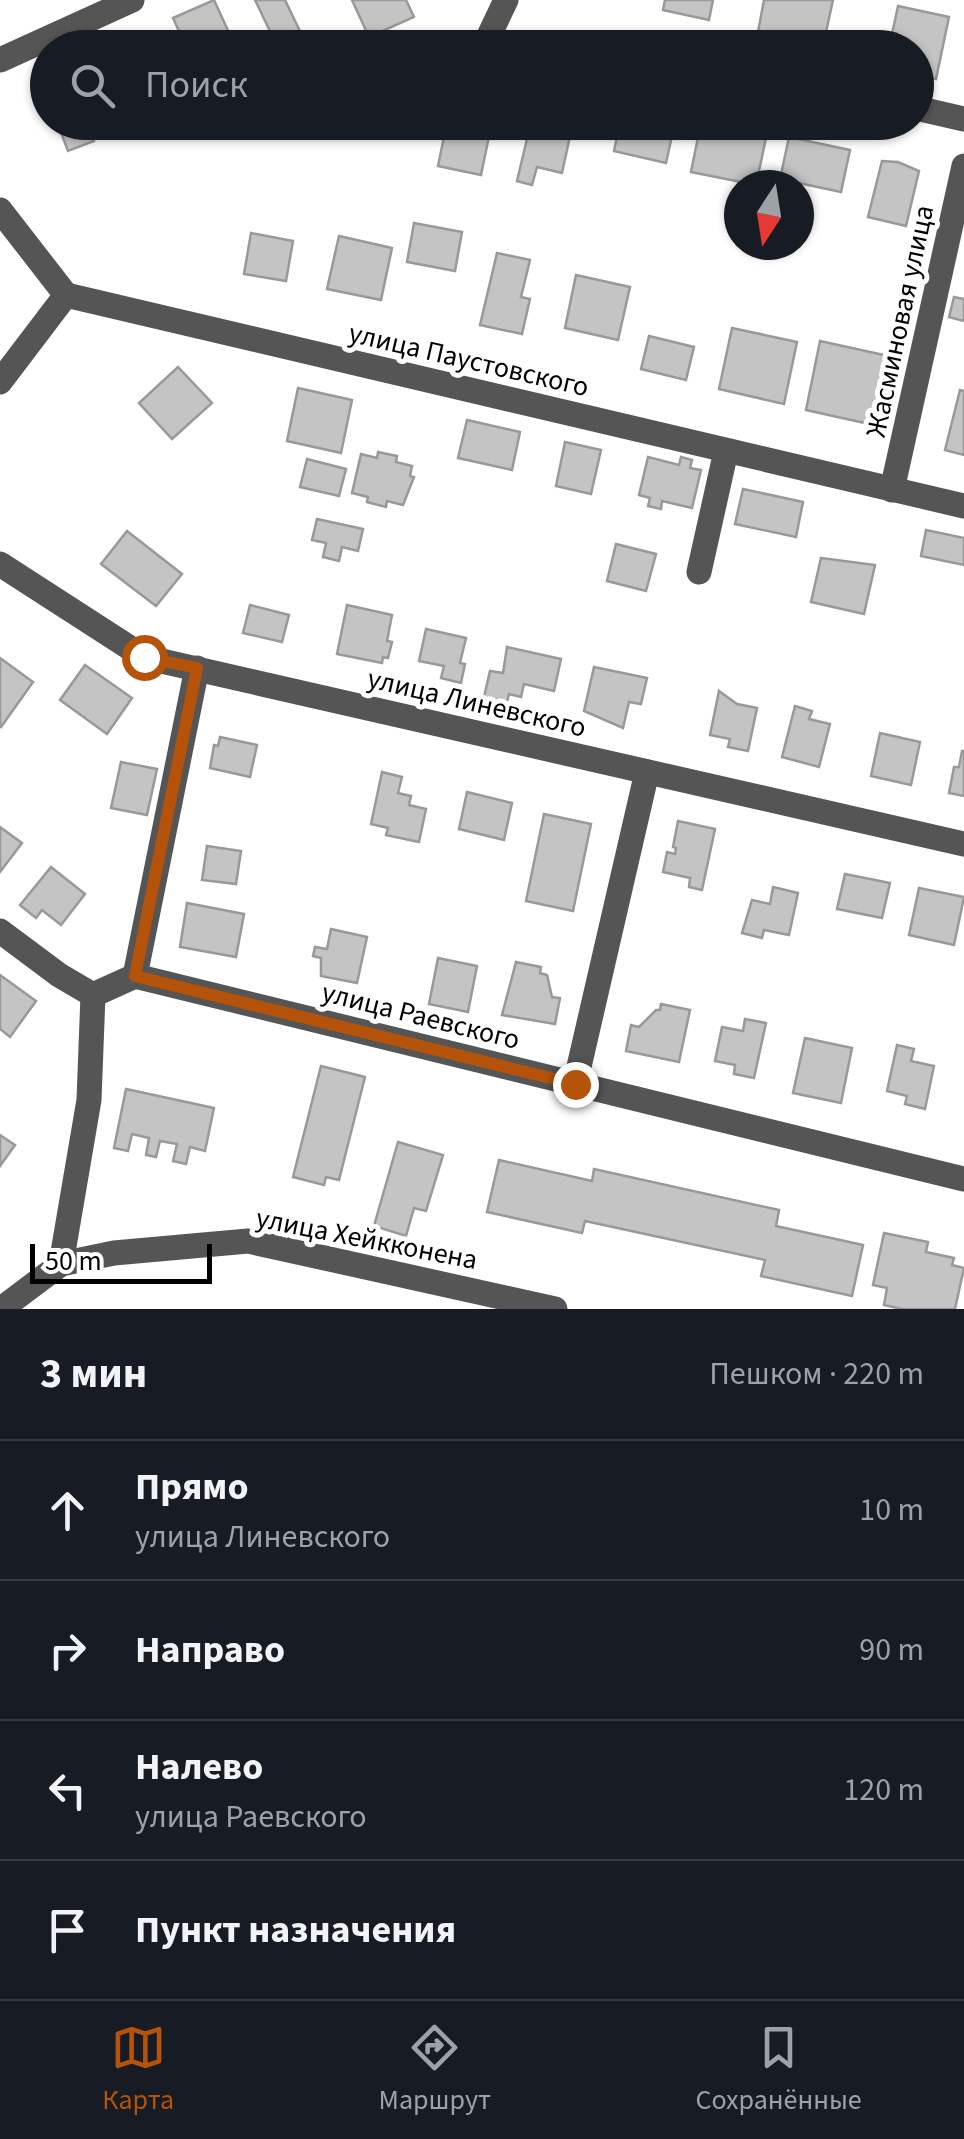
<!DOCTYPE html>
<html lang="ru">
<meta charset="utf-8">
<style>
body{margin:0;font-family:"Source Sans 3",sans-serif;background:#242831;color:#f1f3f6}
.compass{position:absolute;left:724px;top:170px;width:90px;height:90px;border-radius:50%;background:#171b24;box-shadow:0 2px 8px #0004;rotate:192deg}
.scale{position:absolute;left:30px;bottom:25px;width:182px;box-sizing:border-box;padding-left:10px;border:5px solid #000;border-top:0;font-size:28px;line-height:35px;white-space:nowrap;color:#000;-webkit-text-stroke:8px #fff;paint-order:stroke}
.stop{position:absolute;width:30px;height:30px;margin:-22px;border:8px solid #b45309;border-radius:50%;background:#fff}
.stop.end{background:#b45309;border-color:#fff;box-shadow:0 2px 10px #0008}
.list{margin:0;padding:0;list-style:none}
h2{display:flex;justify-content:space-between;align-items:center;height:130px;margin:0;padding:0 40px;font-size:42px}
h2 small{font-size:32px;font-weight:400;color:#9ea1a6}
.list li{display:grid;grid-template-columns:65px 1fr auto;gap:30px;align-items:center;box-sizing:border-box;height:140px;padding:0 40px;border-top:2px solid #363941}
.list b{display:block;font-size:38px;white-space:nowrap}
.list p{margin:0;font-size:32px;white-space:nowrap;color:#9ea1a6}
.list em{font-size:32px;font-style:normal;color:#9ea1a6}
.icon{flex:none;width:55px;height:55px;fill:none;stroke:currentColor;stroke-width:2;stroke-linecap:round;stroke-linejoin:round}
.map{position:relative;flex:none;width:964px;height:1309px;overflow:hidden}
.search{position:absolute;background:#171b24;box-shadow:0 2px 8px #0004;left:30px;right:30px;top:30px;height:110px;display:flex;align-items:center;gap:25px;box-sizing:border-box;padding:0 35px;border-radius:55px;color:#9ea1a6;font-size:38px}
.sheet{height:690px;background:#171b24}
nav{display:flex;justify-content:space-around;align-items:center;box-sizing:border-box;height:140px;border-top:2px solid #363941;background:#171b24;font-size:28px;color:#9ea1a6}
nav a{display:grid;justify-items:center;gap:5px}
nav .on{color:#b45309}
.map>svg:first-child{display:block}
</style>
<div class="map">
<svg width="964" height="1309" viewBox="0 0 964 1309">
<rect width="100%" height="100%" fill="#fff"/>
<g fill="#c4c4c4" stroke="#999" stroke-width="2.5">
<path d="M214,0L236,48H200L194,35L183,40L173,18Z"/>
<path d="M255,0H285L308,48H278Z"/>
<path d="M352,0H406L414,17L369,37Z"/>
<path d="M665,0H713L709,20L663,10Z"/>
<path d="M764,0H833L823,46L758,32Z"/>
<path d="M898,6L949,17L936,79L916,75V48H889Z"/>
<path d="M140,37L145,48H119Z"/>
<path d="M57,122H87L94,141L68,151Z"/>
<path d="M447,122H492L481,175L438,166Z"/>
<path d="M531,122H567L566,126L572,127L562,173L537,167L532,185L517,181Z"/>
<path d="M620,122H675L666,163L614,151Z"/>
<path d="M701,122L769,124L756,185L691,172Z"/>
<path d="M789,137L850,150L841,192L780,179Z"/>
<path d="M882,161L898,162L919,171L906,226L868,217Z"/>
<path d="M414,223L462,232L455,271L407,262Z"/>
<path d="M251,233L293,241L286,281L244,274Z"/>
<path d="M339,236L392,248L381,300L327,289Z"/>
<path d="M497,253L530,260L521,297L530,299L522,334L480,325Z"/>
<path d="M576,275L630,287L618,340L565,328Z"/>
<path d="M954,297L964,299V321L949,317Z"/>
<path d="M732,328L797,342L784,404L719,389Z"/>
<path d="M649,336L694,347L686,380L641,369Z"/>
<path d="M820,341L902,359L887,428L806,410Z"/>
<path d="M178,367L212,403L172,439L139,403Z"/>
<path d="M298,388L352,400L341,453L287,441Z"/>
<path d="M960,390L964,391V455L945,450Z"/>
<path d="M467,420L520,432L512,470L458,458Z"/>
<path d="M565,442L601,450L591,494L556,486Z"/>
<path d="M378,452L397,456L396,462L412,466L410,476L414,477L403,505L387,501L386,507L367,502L368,497L352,493L361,454L377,458Z"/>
<path d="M648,457L679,465L681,457L692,460L690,468L701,470L692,508L662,501L661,509L648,506L650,498L639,495Z"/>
<path d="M307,459L346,469L339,496L300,487Z"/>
<path d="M743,489L803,502L796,537L735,524Z"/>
<path d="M317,519L363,529L358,551L342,547L339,561L323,557L326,543L312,540Z"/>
<path d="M926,530L964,538V565L921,556Z"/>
<path d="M127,531L182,574L156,606L101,564Z"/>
<path d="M616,544L656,554L646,591L607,581Z"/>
<path d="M821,558L875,565L864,614L811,602Z"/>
<path d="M250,605L289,615L282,642L243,633Z"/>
<path d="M347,605L392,615L387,641L392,642L388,658L383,657L382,663L337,654Z"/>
<path d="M426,629L466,638L460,663L465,664L461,683L441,678L444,666L419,661Z"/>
<path d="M507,647L561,659L554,691L524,684L521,697L509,694L507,702L484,697L490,671L503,673Z"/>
<path d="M0,658L33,682L1,727L0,726Z"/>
<path d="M85,665L132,698L107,734L60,700Z"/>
<path d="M594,667L647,678L641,704L629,702L623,728L584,711Z"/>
<path d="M719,691L737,704L757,708L748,751L728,747L730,739L710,735Z"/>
<path d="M795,706L812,711L809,719L830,724L819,767L782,757Z"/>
<path d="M880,733L920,742L911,785L871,776Z"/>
<path d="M220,737L257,745L250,777L210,768L214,745L218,746Z"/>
<path d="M962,751H964V796L949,793L954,767H959Z"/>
<path d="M121,762L157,769L147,815L111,808Z"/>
<path d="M382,772L402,777L398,793L411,796L409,805L426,809L419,842L386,835L388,828L371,824Z"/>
<path d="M467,792L512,803L504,840L459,829Z"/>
<path d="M544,814L591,824L573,911L526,901Z"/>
<path d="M678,821L715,829L702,890L689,887L690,878L663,872L667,852L675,854L676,848L673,847Z"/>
<path d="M0,827L22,843L0,872Z"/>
<path d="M207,846L241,851L236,884L202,880Z"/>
<path d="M51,867L85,894L61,925L42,910L36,918L20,905Z"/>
<path d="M845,874L890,883L882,918L837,909Z"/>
<path d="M773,887L798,893L789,935L764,930L762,938L742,933L752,900L770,904Z"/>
<path d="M919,888L964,897L954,945L909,935Z"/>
<path d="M187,903L244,914L236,957L180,947Z"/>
<path d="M331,929L367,937L357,983L321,976V958L313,956L315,947L327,949Z"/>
<path d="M438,958L477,966L468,1012L429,1004Z"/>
<path d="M516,962L541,967L540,973L547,975L552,997L560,998L555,1024L502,1015Z"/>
<path d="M0,975L36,1001L10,1037L0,1029Z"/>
<path d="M661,1004L690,1010L679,1062L626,1051L631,1025L639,1027L656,1010H660Z"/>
<path d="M745,1019L766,1023L754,1078L734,1074L735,1065L715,1061L722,1027L743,1031Z"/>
<path d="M805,1038L852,1048L841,1103L793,1093Z"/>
<path d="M897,1045L914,1049L911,1061L934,1066L925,1109L905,1104L907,1096L887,1091Z"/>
<path d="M321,1066L365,1077L339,1180L326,1177L324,1185L293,1177Z"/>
<path d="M126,1089L214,1108L205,1151L190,1147L186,1164L173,1161L177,1144L160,1141L156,1157L146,1155L149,1138L132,1134L128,1151L114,1148Z"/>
<path d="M0,1135L15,1145L0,1166Z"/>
<path d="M398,1142L443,1155L426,1211L414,1208L406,1236L374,1226Z"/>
<path d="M499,1160L592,1181L594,1169L779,1210L776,1226L863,1245L852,1296L761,1276L765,1260L585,1221L582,1233L487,1212Z"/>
<path d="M884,1233L928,1242L926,1252L954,1258L952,1265L964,1268L955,1309H902L884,1305L887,1288L873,1285Z"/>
</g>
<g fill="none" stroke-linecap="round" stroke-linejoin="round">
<g stroke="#555" stroke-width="25">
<path d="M474,48L486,42L506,0"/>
<path d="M0,60L132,0"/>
<path d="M916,108L964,119"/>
<path d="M0,210L66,295"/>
<path d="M66,295L964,506"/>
<path d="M0,382L66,295"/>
<path d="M892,490L964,166"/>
<path d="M0,564L144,657L964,844"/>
<path d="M699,572L726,451"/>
<path d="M0,931L59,975L93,995L135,976L964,1179"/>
<path d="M135,976L197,668"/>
<path d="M575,1084L647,772"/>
<path d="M61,1264L89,1100L93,995"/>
<path d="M1,1309L61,1264L114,1253L248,1241L555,1309"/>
</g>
</g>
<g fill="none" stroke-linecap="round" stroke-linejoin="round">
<path stroke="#b45309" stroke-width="12" d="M144,657L197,668L135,976L575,1084"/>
</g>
<g text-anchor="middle" stroke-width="10" stroke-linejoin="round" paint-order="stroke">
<g font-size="28" fill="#000" stroke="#fff">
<text transform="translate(899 321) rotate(-78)" y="10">Жасминовая улица</text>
<text transform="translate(469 359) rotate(13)" y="10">улица Паустовского</text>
<text transform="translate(477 702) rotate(13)" y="10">улица Линевского</text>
<text transform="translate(421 1015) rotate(14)" y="10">улица Раевского</text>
<text transform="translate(367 1238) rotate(11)" y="10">улица Хейкконена</text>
</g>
</g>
</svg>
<svg class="compass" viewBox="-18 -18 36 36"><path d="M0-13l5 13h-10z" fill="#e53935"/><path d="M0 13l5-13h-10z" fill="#9ea1a6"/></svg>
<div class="scale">50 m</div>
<div class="stop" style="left:144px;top:657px"></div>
<div class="stop end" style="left:575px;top:1084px"></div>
<div class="search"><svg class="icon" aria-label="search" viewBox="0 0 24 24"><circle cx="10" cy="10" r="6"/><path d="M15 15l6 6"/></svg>Поиск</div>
</div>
<section class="sheet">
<h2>3 мин<small>Пешком · 220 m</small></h2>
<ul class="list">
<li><svg class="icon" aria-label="ahead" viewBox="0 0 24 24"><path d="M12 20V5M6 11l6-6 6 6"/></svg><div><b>Прямо</b><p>улица Линевского</p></div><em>10 m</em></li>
<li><svg class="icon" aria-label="right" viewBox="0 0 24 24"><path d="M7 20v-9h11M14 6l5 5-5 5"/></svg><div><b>Направо</b></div><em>90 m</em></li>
<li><svg class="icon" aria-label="left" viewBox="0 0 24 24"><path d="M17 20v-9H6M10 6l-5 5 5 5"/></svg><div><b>Налево</b><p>улица Раевского</p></div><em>120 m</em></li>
<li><svg class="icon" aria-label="arrive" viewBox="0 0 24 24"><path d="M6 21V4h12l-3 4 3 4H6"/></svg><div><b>Пункт назначения</b></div></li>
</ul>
</section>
<nav>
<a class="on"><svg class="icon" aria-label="map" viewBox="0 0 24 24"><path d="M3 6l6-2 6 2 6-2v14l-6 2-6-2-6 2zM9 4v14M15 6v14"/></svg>Карта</a>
<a><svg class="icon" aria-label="directions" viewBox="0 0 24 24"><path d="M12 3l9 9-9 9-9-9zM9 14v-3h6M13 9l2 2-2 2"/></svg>Маршрут</a>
<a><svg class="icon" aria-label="saved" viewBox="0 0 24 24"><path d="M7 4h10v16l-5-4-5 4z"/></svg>Сохранённые</a>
</nav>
